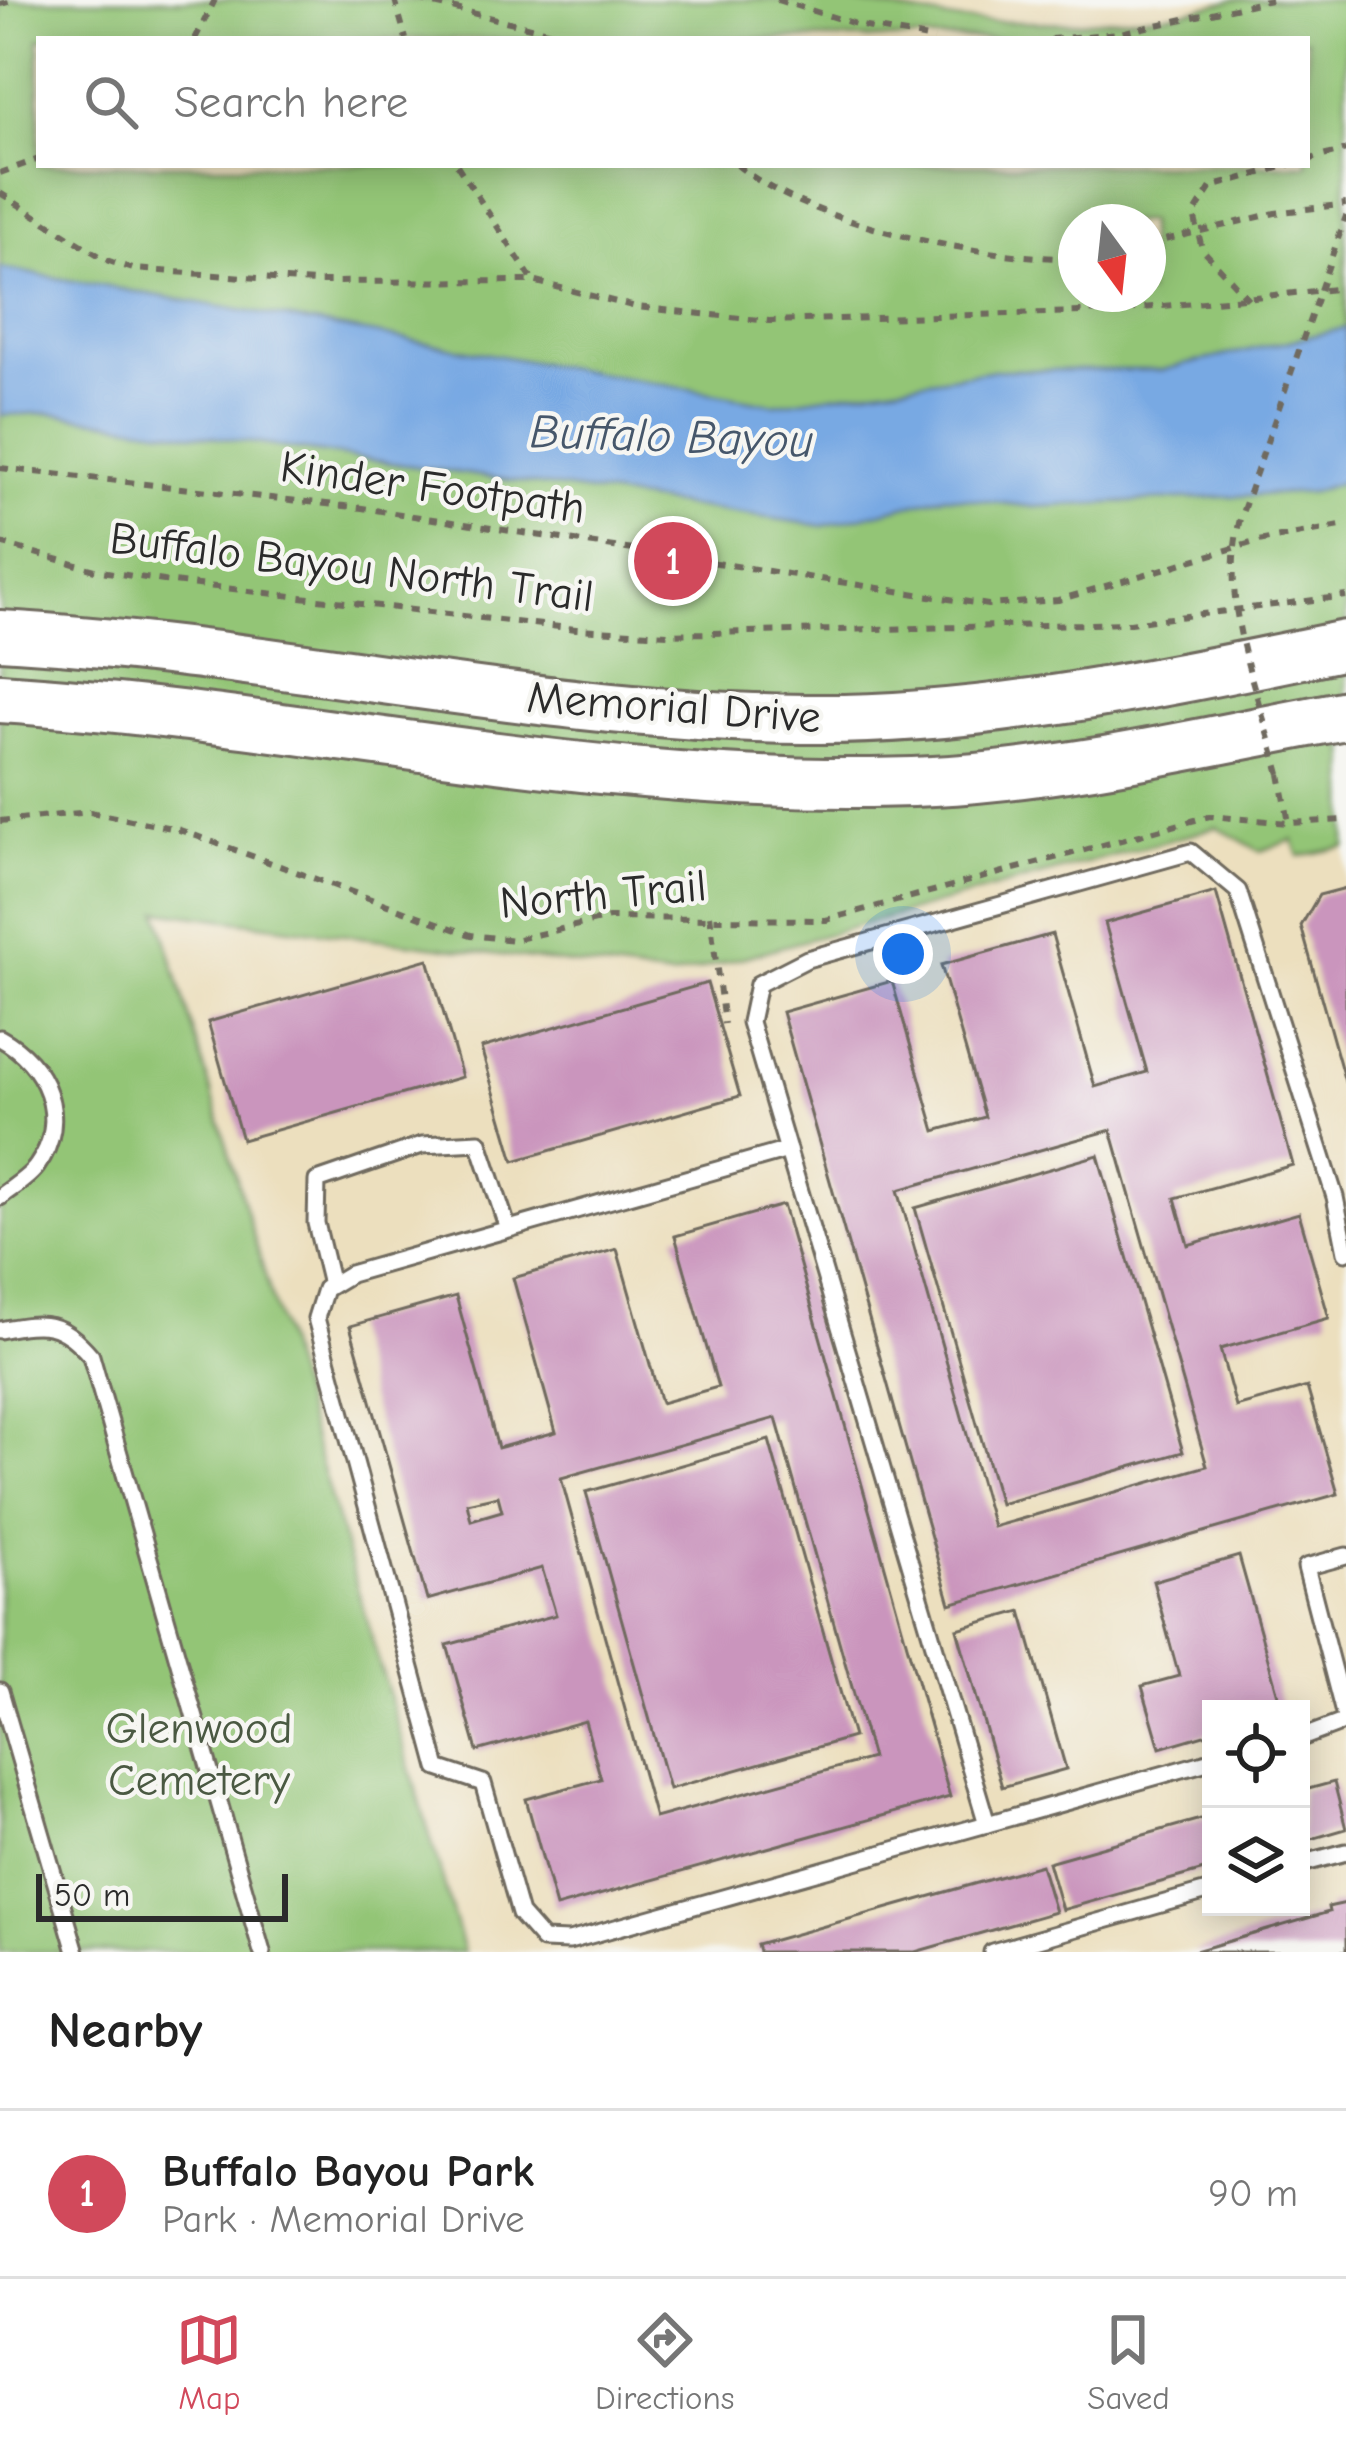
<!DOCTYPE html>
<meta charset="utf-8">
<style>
body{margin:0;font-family:"Comic Neue",sans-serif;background:#f2f2f2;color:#222}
.controls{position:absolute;right:36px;bottom:36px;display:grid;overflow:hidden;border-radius:0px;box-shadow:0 6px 30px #0003}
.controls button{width:108px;height:108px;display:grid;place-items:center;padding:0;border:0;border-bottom:3px solid #e0e0e0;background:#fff;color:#222;font:60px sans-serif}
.compass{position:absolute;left:1058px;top:204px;width:108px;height:108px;border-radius:50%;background:#fff;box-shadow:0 6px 30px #0003;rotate:165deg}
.scale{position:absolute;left:36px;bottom:30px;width:252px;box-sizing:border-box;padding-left:12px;border:6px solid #2b2b2b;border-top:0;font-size:33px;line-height:42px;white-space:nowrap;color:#2b2b2b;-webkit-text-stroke:9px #f6f6f2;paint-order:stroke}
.you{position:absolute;left:903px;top:954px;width:42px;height:42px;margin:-30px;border:9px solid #fff;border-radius:50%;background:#1a73e8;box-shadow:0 0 0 18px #1a73e833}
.badge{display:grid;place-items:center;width:78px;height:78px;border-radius:50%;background:#d1495b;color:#fff;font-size:39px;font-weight:700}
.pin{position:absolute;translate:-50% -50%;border:6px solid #fff;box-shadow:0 3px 12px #0006}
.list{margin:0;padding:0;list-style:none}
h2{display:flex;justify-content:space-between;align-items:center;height:156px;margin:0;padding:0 48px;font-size:51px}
h2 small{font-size:39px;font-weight:400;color:#767676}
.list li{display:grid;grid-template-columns:78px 1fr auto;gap:36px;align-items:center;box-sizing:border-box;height:168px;padding:0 48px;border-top:3px solid #e0e0e0}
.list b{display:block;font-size:45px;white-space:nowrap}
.list p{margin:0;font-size:39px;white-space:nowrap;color:#767676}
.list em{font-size:39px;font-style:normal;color:#767676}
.icon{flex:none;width:66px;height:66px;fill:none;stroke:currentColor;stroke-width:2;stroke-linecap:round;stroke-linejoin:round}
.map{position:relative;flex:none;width:1346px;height:1952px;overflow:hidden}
.search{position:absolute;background:#fff;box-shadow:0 6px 30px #0003;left:36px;right:36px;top:36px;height:132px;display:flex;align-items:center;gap:30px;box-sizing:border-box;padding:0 42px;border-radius:0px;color:#767676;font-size:45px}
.sheet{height:324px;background:#fff}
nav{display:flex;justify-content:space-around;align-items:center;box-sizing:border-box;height:168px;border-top:3px solid #e0e0e0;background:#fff;font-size:33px;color:#767676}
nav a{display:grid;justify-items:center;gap:6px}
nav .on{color:#d1495b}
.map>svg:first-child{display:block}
</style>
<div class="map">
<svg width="1346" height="1952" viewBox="0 0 1346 1952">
<rect width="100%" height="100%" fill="#f6f6f2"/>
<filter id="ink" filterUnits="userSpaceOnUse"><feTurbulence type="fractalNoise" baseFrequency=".00833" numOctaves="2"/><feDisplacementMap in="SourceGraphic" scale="24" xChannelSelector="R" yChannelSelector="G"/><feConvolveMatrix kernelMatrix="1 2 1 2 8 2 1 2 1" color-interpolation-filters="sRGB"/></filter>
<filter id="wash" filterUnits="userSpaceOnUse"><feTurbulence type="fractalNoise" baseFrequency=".004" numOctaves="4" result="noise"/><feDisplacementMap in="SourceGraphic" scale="48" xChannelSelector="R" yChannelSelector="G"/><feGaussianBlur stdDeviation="2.7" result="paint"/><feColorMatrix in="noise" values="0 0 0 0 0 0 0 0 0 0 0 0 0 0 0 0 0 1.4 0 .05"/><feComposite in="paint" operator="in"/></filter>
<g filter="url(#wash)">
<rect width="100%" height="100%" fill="#ecdfbe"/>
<path fill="#93c576" stroke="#5f7850" stroke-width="3" fill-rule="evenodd" d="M0,0H834L961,21L1069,23L1180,13L1234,0H1346V847L1299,856L1293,840L1260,851L1217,827L672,977L158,911L464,1952H0ZM39,39H1307V165H39ZM1076,222H1148V294H1076Z"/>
<path fill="#78a9e3" stroke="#526a87" stroke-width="3" d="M0,268L774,404L995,370H1162L1346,328V481L1312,492L1034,507L945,496L823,526L49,413L0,415Z"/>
<g id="blocks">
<g fill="#ca95bd" fill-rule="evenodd">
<path d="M1346,888V1082H1345L1301,926L1319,895Z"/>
<path d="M1216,892L1293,1165L1175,1198L1188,1245L1299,1213L1329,1318L1220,1349L1236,1407L1307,1387L1338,1494L950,1604L782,1012L892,981L935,1131L985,1117L941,965L1052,934L1095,1087L1147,1072L1105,923ZM1111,1130L1207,1466L993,1527L898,1190Z"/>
<path d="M428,959L462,1077L242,1140L208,1022Z"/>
<path d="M707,983L740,1096L514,1161L481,1048Z"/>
<path d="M1098,1155L1183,1452L1000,1504L915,1208Z"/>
<path d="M783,1205L950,1797L556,1907L526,1799L601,1779L585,1721L477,1751L447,1645L556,1615L542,1568L427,1600L350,1326L456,1296L498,1448L556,1432L513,1278L617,1249L661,1403L718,1387L675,1236ZM776,1418L872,1758L655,1818L561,1478ZM498,1496L502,1511L471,1520L467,1503Z"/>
<path d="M769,1440L853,1737L669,1789L586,1492Z"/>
<path d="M1239,1556L1282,1709H1211V1733L1160,1748L1142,1686L1179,1676L1153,1581Z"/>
<path d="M1021,1611L1066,1769L1002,1787L957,1629Z"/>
<path d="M1334,1782L1346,1829L1301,1842V1791Z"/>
<path d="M1211,1816V1868L1062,1910L1048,1862Z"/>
<path d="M1041,1865L1055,1912L915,1952H759L757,1945Z"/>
<path d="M1346,1903V1952H1192L1329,1912L1328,1907Z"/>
</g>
</g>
</g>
<g filter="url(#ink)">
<use href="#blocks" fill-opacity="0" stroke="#6f6a5e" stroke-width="3"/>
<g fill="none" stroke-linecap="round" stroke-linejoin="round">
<defs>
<g id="service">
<path d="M0,1038C46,1063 71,1118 37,1166C29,1178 11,1188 0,1197"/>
<path d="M788,1150L350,1274L325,1289L316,1318L438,1768L483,1783L520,1914L543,1940L569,1941L987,1824"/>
<path d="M331,1285L316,1223L317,1181L422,1145L479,1142L508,1229"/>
<path d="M0,1330C44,1321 61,1321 91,1356L262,1952"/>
<path d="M0,1691L76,1952"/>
<path d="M1301,1738L1346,1721L1306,1567L1346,1556"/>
<path d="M1211,1761L987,1824L750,1022L758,984L807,959L1191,852L1238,891L1335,1197L1346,1252"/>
<path d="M1301,1864L1346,1852"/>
<path d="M992,1952L1211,1890"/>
</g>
<g id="primary">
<path d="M0,635C270,650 535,717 806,719C988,721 1168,681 1346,645"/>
<path d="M0,698C311,718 620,797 933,781C1071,774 1210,740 1346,715"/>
</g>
</defs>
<use href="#service" stroke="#6f6a5e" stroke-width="21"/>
<use href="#primary" stroke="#6f6a5e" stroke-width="54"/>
<g stroke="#6f6a5e" stroke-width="6" stroke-dasharray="9 9" stroke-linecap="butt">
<path d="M395,0L406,39"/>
<path d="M418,0L580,39"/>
<path d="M777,0L866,27L934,39"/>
<path d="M0,4L16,0"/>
<path d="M195,39L215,0"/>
<path d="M1051,39L1120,33L1271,0"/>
<path d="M1307,160L1346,150"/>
<path d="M457,165L533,281"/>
<path d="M737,165C809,225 984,260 1076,258"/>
<path d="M0,173L39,159"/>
<path d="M0,193L106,260L133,269L314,282L533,281L636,307L769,321L1112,311L1346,288"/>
<path d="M1148,244L1275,213L1346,204"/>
<path d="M1248,299L1202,249L1194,214L1211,187L1289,165"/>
<path d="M0,468L362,508L988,605L1058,600L1258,541L1346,525"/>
<path d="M0,543L95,570L164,581L576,629L668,634L1130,623L1346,596"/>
<path d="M1280,774L1289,823"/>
<path d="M0,821L90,812L177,829L471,935L514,940L609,918L826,920L1210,816L1289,823L1346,820"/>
<path d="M710,915L724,1024"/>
</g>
<use href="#service" stroke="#fff" stroke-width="15"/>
<use href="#primary" stroke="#fff" stroke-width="48"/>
<path stroke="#6f6a5e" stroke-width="6" stroke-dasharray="9 9" stroke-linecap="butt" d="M1280,774C1258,692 1218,604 1240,519L1346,216"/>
</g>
</g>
<g text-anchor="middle" stroke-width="9" stroke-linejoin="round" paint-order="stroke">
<g font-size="45" fill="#2b2b2b" stroke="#f6f6f2">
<text transform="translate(433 486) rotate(8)" y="16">Kinder Footpath</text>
<text transform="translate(352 566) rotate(7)" y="16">Buffalo Bayou North Trail</text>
<text transform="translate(674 706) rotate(4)" y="16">Memorial Drive</text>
<text transform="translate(603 893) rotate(-5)" y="16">North Trail</text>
</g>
<g font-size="45" fill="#4a5942" stroke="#f6f6f2">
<text x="199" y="1743">Glenwood<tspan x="199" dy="52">Cemetery</tspan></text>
</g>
<g font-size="48" font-style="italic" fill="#46576b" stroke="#f6f6f2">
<text transform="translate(672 435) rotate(2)" y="17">Buffalo Bayou</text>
</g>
</g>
</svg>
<div class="controls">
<button><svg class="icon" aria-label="locate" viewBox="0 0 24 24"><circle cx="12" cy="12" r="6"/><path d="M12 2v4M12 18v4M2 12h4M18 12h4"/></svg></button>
<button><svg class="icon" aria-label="layers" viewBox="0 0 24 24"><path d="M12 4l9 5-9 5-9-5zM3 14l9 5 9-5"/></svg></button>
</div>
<svg class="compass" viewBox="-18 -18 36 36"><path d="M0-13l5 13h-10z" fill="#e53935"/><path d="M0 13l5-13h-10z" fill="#767676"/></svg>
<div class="scale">50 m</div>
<div class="you"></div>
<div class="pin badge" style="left:673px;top:561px">1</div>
<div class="search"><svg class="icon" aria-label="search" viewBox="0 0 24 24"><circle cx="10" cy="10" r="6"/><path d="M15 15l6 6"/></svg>Search here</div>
</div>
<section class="sheet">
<h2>Nearby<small></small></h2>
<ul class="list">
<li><span class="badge">1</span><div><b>Buffalo Bayou Park</b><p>Park · Memorial Drive</p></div><em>90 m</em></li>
</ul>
</section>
<nav>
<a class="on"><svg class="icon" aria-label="map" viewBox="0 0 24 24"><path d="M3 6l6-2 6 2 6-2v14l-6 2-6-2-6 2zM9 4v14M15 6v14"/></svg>Map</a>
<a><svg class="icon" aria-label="directions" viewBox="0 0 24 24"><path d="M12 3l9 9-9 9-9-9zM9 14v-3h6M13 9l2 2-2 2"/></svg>Directions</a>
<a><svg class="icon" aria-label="saved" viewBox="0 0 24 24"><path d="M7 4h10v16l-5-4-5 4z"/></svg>Saved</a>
</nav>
